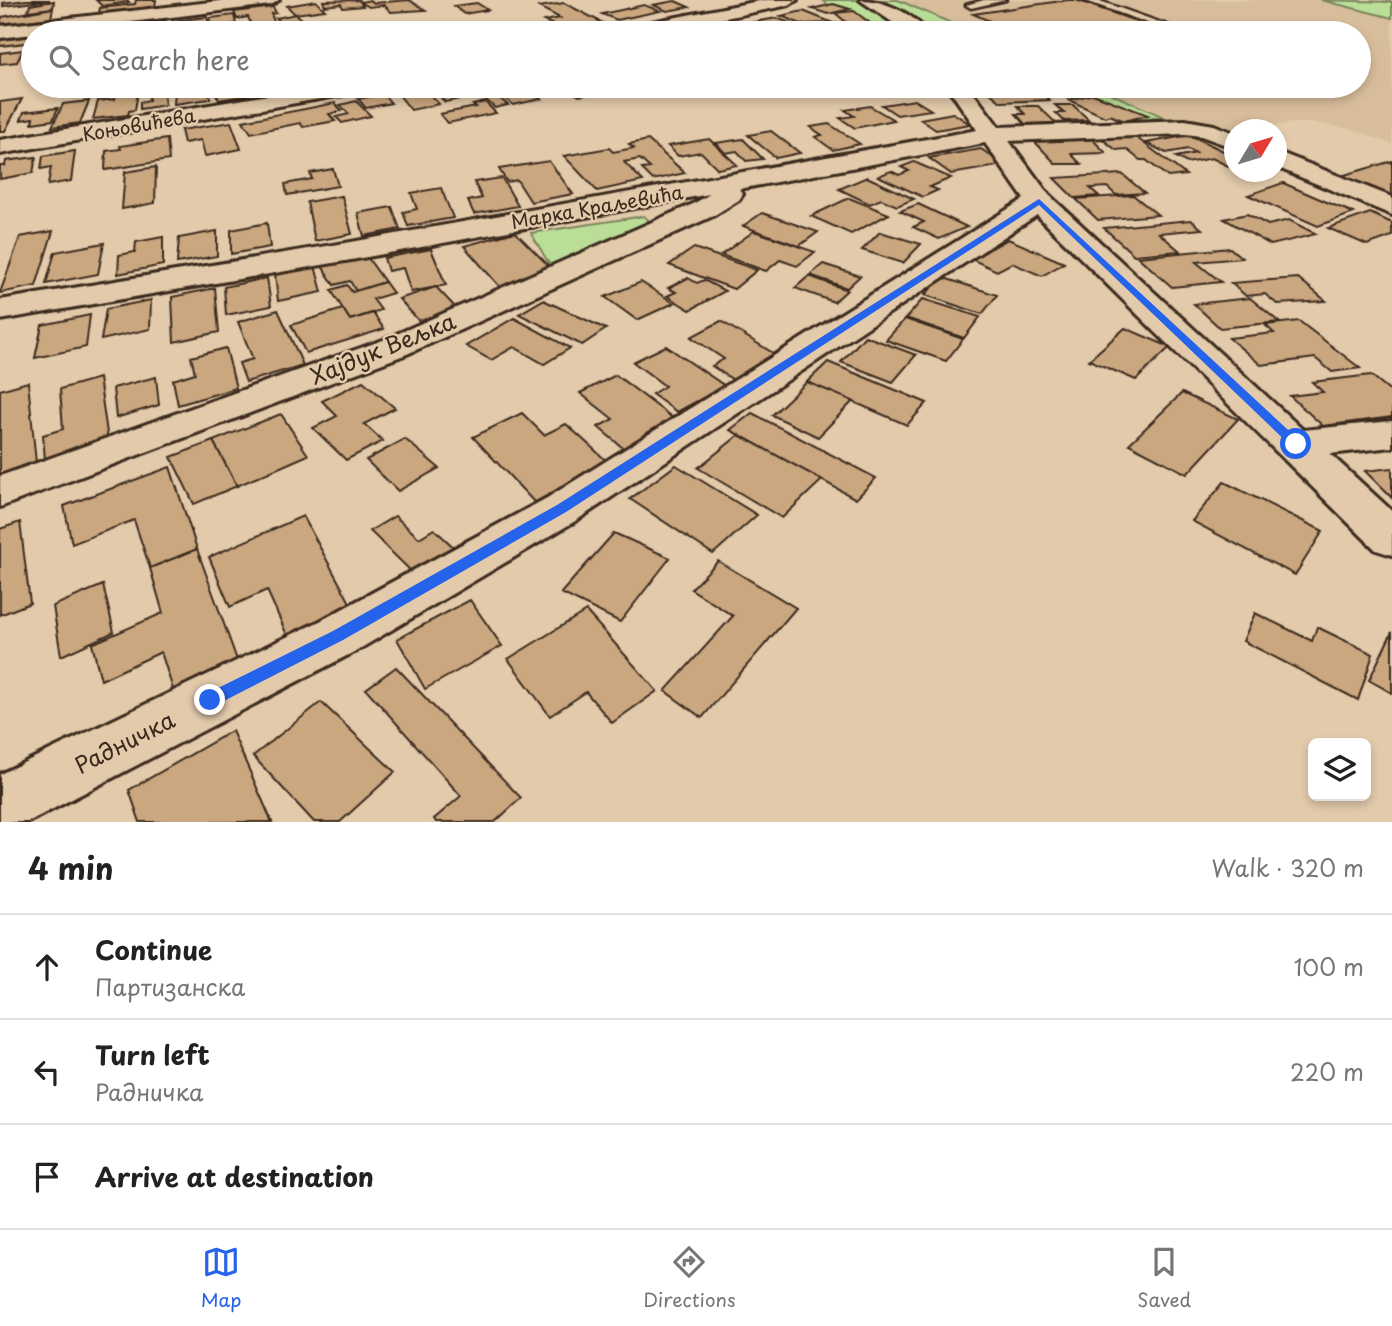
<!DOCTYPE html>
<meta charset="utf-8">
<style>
body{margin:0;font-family:"Playpen Sans",sans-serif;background:#f6f6f6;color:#222}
.controls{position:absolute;right:21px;bottom:21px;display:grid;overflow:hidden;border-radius:10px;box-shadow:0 4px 10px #0003}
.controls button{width:63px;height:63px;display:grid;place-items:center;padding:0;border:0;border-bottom:2px solid #e0e0e0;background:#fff;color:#222;font:35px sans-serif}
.compass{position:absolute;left:1224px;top:119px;width:63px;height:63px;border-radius:50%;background:#fff;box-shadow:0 4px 10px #0003;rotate:52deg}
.stop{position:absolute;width:21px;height:21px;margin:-16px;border:5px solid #2563eb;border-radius:50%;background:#fff}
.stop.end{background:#2563eb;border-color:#fff;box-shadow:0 2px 7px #0008}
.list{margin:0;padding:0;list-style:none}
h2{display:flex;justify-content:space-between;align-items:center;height:91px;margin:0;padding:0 28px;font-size:30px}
h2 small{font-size:23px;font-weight:400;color:#767676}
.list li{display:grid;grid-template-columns:46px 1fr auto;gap:21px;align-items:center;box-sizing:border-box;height:105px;padding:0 28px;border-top:2px solid #e0e0e0}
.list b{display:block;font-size:26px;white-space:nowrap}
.list p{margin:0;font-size:23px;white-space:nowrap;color:#767676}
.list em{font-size:23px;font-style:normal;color:#767676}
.icon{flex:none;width:38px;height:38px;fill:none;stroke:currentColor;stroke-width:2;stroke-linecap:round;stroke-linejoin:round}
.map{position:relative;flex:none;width:1392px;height:822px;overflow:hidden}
.search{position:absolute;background:#fff;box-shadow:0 4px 10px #0003;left:21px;right:21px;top:21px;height:77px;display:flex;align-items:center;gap:18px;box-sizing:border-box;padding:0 24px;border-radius:38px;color:#767676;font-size:26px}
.sheet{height:406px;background:#fff}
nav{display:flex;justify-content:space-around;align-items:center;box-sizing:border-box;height:98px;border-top:2px solid #e0e0e0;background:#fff;font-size:19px;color:#767676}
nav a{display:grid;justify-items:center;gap:4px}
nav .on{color:#2563eb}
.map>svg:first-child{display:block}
</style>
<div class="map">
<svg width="1392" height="822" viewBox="0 0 1392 822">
<rect width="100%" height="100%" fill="#e2caab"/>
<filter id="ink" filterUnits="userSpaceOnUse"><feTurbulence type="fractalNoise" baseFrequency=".0143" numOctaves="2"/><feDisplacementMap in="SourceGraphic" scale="14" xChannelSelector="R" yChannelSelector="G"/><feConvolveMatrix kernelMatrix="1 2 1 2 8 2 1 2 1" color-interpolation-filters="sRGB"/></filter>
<g filter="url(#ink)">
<path fill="#d8bd9b" d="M898,0H1321L1392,18V144L1354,130L1316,123H1294L1234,130V133L1211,137L1094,86H1359V33H974Z"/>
<g fill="#bade98" stroke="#7a845b" stroke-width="2">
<path d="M822,0H898L974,33H869Z"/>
<path d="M1321,0L1392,2V18Z"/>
<path d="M1050,86H1094L1164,117L1122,121Z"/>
<path d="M644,216L653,225L551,267L531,233Z"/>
</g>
<g fill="#cba780" stroke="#3b2a1e" stroke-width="2">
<path d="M26,0H50L3,6V3Z"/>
<path d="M96,0H127L129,2L102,6Z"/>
<path d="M136,0H156L155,7L99,13L100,8L135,4Z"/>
<path d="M359,0L363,6L343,8L341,4L325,6L323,1Z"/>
<path d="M370,0L374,3L409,0L425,10L391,12L384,5L369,7L361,2Z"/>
<path d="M1068,0H1076L1170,33H1018L973,14Z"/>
<path d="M54,1L53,8L28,11L30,5Z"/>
<path d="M316,1L325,10L295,14L287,6Z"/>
<path d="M675,1L689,7L667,11L653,5Z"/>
<path d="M477,3L488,10L464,14L454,6Z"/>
<path d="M564,3L603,23L566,30L544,21L560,18L539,7Z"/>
<path d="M833,4L850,9L828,14L812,9Z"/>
<path d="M644,5L660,11L617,20L602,14Z"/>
<path d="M273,7L276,13L271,14L275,24L252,27L248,17L237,19L234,12Z"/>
<path d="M53,8L51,18L0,24L2,17Z"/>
<path d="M803,11L833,23L801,24L781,16Z"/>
<path d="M854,11L874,26L839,32L824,25L846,22L835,13Z"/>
<path d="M296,14L302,19L281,22L276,18Z"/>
<path d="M234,15L236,24L211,27L210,18Z"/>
<path d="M207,17L210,26L174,30L172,21Z"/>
<path d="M777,18L795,25L771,30L754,22Z"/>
<path d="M165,21L166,33H146V29L130,31V25Z"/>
<path d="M745,22L770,33H727L715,28Z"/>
<path d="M123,25V33H92V29Z"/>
<path d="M876,28L889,33H848Z"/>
<path d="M33,36V42L0,46V40Z"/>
<path d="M23,50L17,62L0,64V53Z"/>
<path d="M95,86H139L135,110L129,111L128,115L93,119L98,101L115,99L116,93L92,96Z"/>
<path d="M191,86H209L210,99L174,104L175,91L191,89Z"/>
<path d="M218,86H244L249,95L219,100L214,90L220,89Z"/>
<path d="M449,86H460L472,97L445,102L432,89Z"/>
<path d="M462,86H484L508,105L495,108L485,99H479Z"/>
<path d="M510,86L519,93L530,91L541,99L513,105L493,88Z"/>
<path d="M542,86H582L593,93L579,96L567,88L551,92Z"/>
<path d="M909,86H933L937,91L914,92Z"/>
<path d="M1009,86L1020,95L1043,94L1050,100L1001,102L983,87Z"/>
<path d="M164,89L165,105L140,109V102L149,100V91Z"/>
<path d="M426,91L439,104L411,110L399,95Z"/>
<path d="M383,94L391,103L366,108L358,99Z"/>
<path d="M1093,94L1148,115L1125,121L1110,115L1105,117L1069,100Z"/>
<path d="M22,99L5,131H0V102Z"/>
<path d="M915,100L931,110L897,115L882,105Z"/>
<path d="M89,101L80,123L52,127L63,104Z"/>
<path d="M356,101L371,116L342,123L336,117L349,114L340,105Z"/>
<path d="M485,102L496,113L448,123L440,114L476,107L473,105Z"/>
<path d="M335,103L342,111L329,114L335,121L303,127L300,123L251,133L243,121Z"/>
<path d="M1055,105H1073L1089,120L1064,121L1056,113H1064Z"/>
<path d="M870,106L894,120L855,128L840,118L854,116L845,110Z"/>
<path d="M1017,106H1038L1056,123L1025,124L1016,114H1025Z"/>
<path d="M58,108L53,120L32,123L33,118L21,120L24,112Z"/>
<path d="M953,113L970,124L936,130L920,119Z"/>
<path d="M231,122L241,149L205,156L201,140L184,143L181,130Z"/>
<path d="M829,124L860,144L833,150L815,137L822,135L810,127Z"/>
<path d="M771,131L800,153L776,158L748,135Z"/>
<path d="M1133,135L1186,175L1168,177L1146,160H1140L1126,149L1116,150L1100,137Z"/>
<path d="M1190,135L1234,156V169L1212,158L1187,163L1176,157L1196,153L1188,149L1166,153L1146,143Z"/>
<path d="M167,139L169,160L105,170L106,151L121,149L120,146Z"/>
<path d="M709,139L737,165L718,169L701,152L678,156L668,146Z"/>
<path d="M743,139L763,159L746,161L737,151L725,153L716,143Z"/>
<path d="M1092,139L1106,153L1071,154L1081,164H1056L1034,141Z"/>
<path d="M648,140L685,173L653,180L642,169L650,168L640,159L624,162L643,181L597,191L564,156L609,148L613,152L634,148L629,144Z"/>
<path d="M981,149L1004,165L951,174L929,158Z"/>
<path d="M75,151L71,181L48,185L51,167L41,169L43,156Z"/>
<path d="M36,157L33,173L0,179V166H5L6,161Z"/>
<path d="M549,161L573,194L531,202L517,180L507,182L499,169Z"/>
<path d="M1392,161V195L1389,196L1341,176Z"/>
<path d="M914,162L951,178L930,187L938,190L923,197L878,176L891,171L899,175L909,171L901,167Z"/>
<path d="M156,167L155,203L122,209L125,172Z"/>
<path d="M333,169L338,186L287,195L285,184L312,179L310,173Z"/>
<path d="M1122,174L1145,193L1116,195L1107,187L1090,188L1099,196L1074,198L1054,178Z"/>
<path d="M867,177L914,199L897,206L881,199L870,204L839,189Z"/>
<path d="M502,178L518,206L474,214L468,201L482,198L474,182Z"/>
<path d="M1283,183L1329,203L1354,213L1318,226L1248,195Z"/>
<path d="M441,188L453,218L408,226L403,212L417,209L411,193Z"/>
<path d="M1133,195L1158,215L1098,220L1076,199Z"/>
<path d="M342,196L352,234L315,241L307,202Z"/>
<path d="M849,198L889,214L851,234L811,216Z"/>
<path d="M918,204L967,227L939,239L913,227L924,222L900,211Z"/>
<path d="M392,207L400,229L364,236L358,213Z"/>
<path d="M762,213L818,232L799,246L743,226Z"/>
<path d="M1370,213L1392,223V236L1367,245L1328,228Z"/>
<path d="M1247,214L1268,225L1289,220L1316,234L1271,245L1224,219Z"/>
<path d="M1191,220L1202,229L1159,233L1180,251L1134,255L1104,228Z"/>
<path d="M267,223L270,247L231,254V230Z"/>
<path d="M53,231L36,286L0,293L20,237Z"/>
<path d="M217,231V256L177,263L179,238Z"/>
<path d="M754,231L815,252L797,266L780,260L766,271L721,255Z"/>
<path d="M515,232L554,271L500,287L464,246Z"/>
<path d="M880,232L921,244L903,263L862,250Z"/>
<path d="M163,237V265L118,274L119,255L135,252L136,242Z"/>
<path d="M1008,239L1064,263L1042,276L1012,263L997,271L971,259Z"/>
<path d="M104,243L98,274L46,284L55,252Z"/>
<path d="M694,248L757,270L734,289L669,265Z"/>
<path d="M1230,248L1242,258L1196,262L1221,282L1172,287L1138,257Z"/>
<path d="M431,249L446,285L411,292L403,268L388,271L384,258Z"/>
<path d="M365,254L385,282L356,291L350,281L334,285L322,266Z"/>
<path d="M823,264L860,276L847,288L810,275Z"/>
<path d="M315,266L322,292L278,301L275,274Z"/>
<path d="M809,276L847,290L834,302L795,288Z"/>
<path d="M941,277L997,295L982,314L925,295Z"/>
<path d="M267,278L271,306L226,315L224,287Z"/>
<path d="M688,278L697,283L704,280L725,291L690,310L667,296L676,292L668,288Z"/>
<path d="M1298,278L1326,301L1277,304L1265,294L1246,296L1231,283Z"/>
<path d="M385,282L393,293L373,299L381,310L350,320L331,290L347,285L352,292Z"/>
<path d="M641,282L674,303L637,320L605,297Z"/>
<path d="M436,287L456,308L419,321L399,299Z"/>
<path d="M215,288L219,332L174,342L172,297Z"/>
<path d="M1250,298L1279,322L1220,328L1194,304Z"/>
<path d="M923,299L980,317L964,338L906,318Z"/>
<path d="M151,300L150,329L101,340L106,309Z"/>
<path d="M543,300L606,329L582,345L519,314Z"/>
<path d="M343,309L350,320L373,313L384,329L306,353L291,325Z"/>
<path d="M278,310L303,365L246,382L239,363L253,359L238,322Z"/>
<path d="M90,315L86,347L35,358L42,325Z"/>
<path d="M514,318L570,348L544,364L514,347L491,360L466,346Z"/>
<path d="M905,319L963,339L946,361L886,340Z"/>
<path d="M721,321L781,358L738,383L712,366L724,359L691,337Z"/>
<path d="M1299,321L1360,368L1332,372L1315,358L1261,365L1229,338L1274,333L1265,325Z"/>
<path d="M1125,328L1170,347L1136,380L1089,360Z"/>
<path d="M865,336L916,355L893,382L841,362Z"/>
<path d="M666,346L725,386L677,412L652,394L665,386L633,362Z"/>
<path d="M226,348L236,388L178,405L173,380L195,373L191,357Z"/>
<path d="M828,362L927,403L907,425L807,382Z"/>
<path d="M616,375L674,419L623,448L598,427L613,419L580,393Z"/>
<path d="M1371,375L1392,392V417L1323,426L1290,396L1323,392L1312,382Z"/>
<path d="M156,377L159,405L116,418L113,388Z"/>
<path d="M99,378L108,440L45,460L43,435L63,429L60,389Z"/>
<path d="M363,381L395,408L364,424L383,441L346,460L313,428L337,416L322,401Z"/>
<path d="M28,382L36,463L0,475V390Z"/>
<path d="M807,382L853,401L818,437L772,415Z"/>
<path d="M1182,393L1238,419L1187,474L1129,444Z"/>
<path d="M522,413L544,435L566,424L609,463L535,503L473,437Z"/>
<path d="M752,413L876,478L856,499L730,430Z"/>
<path d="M281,414L308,455L237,486L213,441Z"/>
<path d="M739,435L822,480L782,518L698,468Z"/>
<path d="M405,439L439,468L398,491L366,460Z"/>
<path d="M213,441L237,486L194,504L171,457Z"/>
<path d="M676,465L757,515L713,554L630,499Z"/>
<path d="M170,467L197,549L150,568L134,520L72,544L64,506Z"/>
<path d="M1392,468V498L1365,471Z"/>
<path d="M1224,482L1323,531L1295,575L1192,521Z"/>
<path d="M303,516L355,612L291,644L267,590L230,607L209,557Z"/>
<path d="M395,516L419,538L434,529L460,553L420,580L370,531Z"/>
<path d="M20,522L30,603L0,615V529Z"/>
<path d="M614,533L670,558L620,622L561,593Z"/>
<path d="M197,549L242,674L178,705L161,652L101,680L92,644L163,613L150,568Z"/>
<path d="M718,561L796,608L702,718L665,691L733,616L691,589Z"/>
<path d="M103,585L114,632L61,656L53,606Z"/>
<path d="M470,600L502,646L425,689L397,639Z"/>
<path d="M586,611L657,691L612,723L586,692L550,716L508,659Z"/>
<path d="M1255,613L1312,641L1317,627L1373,654L1358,700L1243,641Z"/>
<path d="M1392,632V693L1369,680Z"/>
<path d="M396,667L521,798L495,822H436L434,819L461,796L366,689Z"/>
<path d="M321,702L395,772L340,822H314L253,756Z"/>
<path d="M232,731L272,822H140L129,790Z"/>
</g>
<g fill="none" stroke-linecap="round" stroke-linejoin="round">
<defs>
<g id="lane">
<path d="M984,0H1006L971,8L966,5Z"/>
<path d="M1083,0H1097L1190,33H1176Z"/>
</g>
<g id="street">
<path d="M228,0H279L271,5L0,38V26Z"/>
<path d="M860,0C884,0 913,13 928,33H908Z"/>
<path d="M947,86H968L999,127L1185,120L1214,125L1234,133V148L1201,136L1185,134L1009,141L1049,195L1303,430L1392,421V447L1330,454L1392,511V555L1376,550L1037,215L577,520L356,651L28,822H0V774L320,621L547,498L1024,199L985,143L739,189L743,194L739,200L713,216L407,354L0,507V476L383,340L693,204L710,194L351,260L0,320V300L351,242L977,130Z"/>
<path d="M1276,151L1392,197V215L1276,167Z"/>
</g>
<g id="secondary">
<path d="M764,0H797L789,5L652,33H617L626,27Z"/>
<path d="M323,86H371L368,91L360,92L0,154V140Z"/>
</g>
</defs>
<use href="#lane" stroke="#3b2a1e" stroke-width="5"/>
<use href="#street" stroke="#3b2a1e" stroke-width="6"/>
<use href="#secondary" stroke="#3b2a1e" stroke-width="6"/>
<use href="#lane" fill="#e2caab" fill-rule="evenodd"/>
<use href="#street" fill="#e2caab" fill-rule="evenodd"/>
<use href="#secondary" fill="#e2caab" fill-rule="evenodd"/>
</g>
</g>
<path fill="#2563eb" d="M1039,199L1300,441V447H1292L1039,205L566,512L343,640L216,705H204L202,700L204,695L333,631L557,505Z"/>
<g text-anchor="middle" stroke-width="5" stroke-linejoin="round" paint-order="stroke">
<g font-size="19" fill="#3b2a1e" stroke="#e2caab">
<text transform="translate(139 125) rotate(-10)" y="7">Коњовићева</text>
<text transform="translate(597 207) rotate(-10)" y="7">Марка Краљевића</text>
</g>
<g font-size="23" fill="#3b2a1e" stroke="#e2caab">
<text transform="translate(383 349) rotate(-22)" y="8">Хајдук Вељка</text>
<text transform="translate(125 743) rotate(-27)" y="8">Радничка</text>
</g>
</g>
</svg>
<div class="controls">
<button><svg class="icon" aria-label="layers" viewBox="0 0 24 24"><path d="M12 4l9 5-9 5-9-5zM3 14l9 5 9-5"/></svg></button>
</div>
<svg class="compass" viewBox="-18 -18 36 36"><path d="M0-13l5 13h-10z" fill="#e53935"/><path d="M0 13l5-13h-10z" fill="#767676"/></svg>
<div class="stop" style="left:1296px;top:444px"></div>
<div class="stop end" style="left:210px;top:700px"></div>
<div class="search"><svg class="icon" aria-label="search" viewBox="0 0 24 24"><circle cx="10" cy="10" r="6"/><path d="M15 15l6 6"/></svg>Search here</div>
</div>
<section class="sheet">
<h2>4 min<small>Walk · 320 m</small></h2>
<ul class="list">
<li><svg class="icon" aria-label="ahead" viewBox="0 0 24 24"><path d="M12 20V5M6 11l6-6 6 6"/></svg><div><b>Continue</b><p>Партизанска</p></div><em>100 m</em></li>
<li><svg class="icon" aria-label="left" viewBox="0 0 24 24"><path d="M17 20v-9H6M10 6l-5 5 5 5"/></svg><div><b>Turn left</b><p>Радничка</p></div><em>220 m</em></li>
<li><svg class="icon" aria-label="arrive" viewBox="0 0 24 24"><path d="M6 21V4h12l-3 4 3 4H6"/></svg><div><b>Arrive at destination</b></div></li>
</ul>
</section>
<nav>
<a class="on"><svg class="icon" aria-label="map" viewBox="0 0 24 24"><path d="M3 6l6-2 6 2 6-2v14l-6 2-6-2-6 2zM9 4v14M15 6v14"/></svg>Map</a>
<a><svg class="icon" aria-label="directions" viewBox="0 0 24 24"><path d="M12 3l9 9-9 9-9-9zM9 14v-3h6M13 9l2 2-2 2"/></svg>Directions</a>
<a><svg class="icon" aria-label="saved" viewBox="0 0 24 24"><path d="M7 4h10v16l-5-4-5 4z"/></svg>Saved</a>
</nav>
